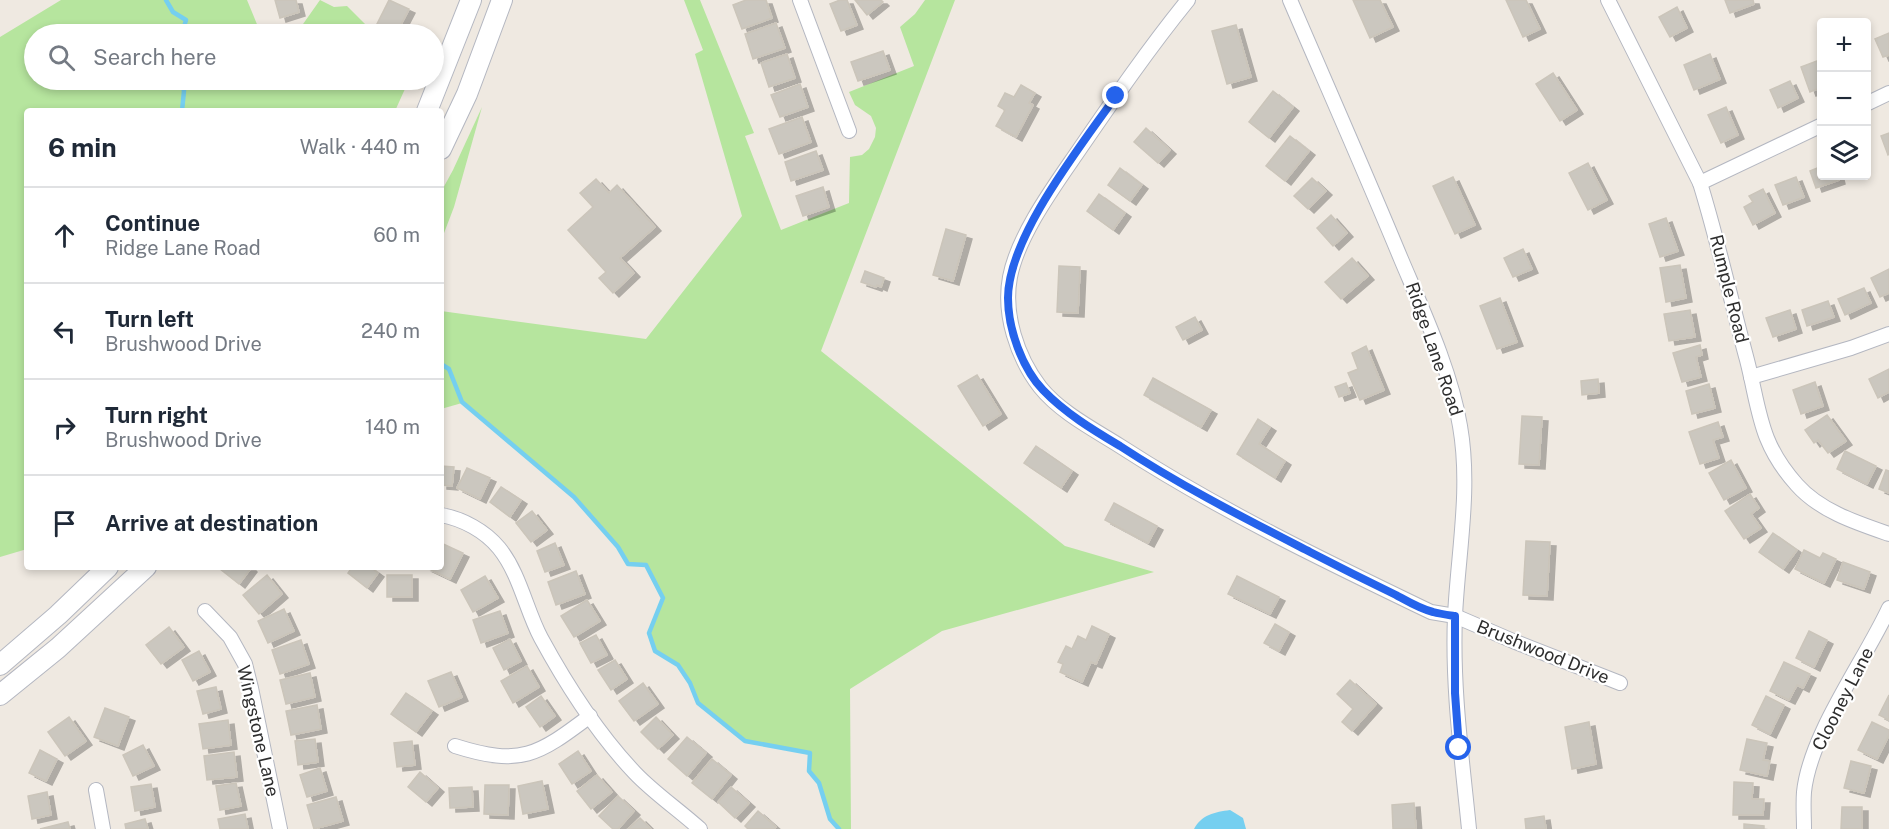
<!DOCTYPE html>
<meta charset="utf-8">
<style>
body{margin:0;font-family:"Public Sans",sans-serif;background:#f2f2f3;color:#1f2937}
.controls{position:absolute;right:18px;top:18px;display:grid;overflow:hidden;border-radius:6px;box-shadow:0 3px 9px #0003}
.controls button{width:54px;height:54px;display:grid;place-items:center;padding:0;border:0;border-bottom:2px solid #e0e1e3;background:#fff;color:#1f2937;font:30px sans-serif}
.stop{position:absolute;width:18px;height:18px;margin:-14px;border:4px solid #2563eb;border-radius:50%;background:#fff}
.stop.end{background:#2563eb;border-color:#fff;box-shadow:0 2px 6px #0008}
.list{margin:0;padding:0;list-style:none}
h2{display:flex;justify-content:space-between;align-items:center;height:78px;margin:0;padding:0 24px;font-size:26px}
h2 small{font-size:20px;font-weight:400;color:#747a83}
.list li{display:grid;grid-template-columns:39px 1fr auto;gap:18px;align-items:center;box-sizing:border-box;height:96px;padding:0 24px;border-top:2px solid #e0e1e3}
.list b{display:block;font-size:22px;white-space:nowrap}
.list p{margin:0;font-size:20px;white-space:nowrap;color:#747a83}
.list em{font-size:20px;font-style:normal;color:#747a83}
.icon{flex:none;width:33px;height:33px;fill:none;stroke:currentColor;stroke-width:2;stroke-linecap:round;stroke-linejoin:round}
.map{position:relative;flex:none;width:1889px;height:829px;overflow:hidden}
.search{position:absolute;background:#fff;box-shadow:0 3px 9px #0003;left:24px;top:24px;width:420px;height:66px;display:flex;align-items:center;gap:15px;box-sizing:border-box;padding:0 21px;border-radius:33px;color:#747a83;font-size:22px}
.panel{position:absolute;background:#fff;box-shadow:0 3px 9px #0003;left:24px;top:108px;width:420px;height:462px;border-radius:6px}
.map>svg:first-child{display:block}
</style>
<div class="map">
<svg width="1889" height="829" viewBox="0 0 1889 829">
<defs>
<filter id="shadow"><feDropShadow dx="6" dy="4" stdDeviation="0" flood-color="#0004"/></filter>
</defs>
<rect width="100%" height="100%" fill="#efe9e1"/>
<g fill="#b6e59e">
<path d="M61,0H247L261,34H34V80H409L395,111H27V549L0,557V37Z"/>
<path d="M320,0L334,7L347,6L375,34H296Z"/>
<path d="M684,0H700L754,133L745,136L781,230L849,203L850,157L862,155L869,149L875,137L876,128L871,116L855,105L849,92L914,66L900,27L915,14L925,0H955L821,351L1065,546L1154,572L942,631L850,689L851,829H839L830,819L819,783L809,771L810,753L745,741L698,703L690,683L678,665L655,651L649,633L663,598L646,565L628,564C593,503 516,448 462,403L441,409V311L646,339L742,216L695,54L703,50Z"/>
<path d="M482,107L454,207L441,241V192L453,170Z"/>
</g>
<path fill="#75cff0" d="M1230,810L1243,818L1246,829H1194C1201,815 1215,812 1230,810Z"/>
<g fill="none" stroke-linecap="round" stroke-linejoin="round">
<g stroke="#75cff0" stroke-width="4.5">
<path d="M166,0L173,12L186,20L182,34"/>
<path d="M181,80L184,91L182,111"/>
<path d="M441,364L449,369L462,402L574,497L618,547L628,564L646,565L663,598L649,633L655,651L678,665L690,683L698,703L745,741L810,753L809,771L819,783L830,819L839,829"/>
</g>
</g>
<g fill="#cbc7bf" stroke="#cbc5ba" stroke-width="1.5" filter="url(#shadow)">
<path d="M275,0H296L299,12L280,18Z"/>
<path d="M389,0L409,9L396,34H388L375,28Z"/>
<path d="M746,0H766L772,18L742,29L733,5Z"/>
<path d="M840,0H847L857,25L841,31L830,4Z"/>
<path d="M855,0H881L883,2L867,15Z"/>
<path d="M1353,0H1380L1393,27L1370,38Z"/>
<path d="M1506,0H1526L1540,29L1523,37Z"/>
<path d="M1725,0H1753L1754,4L1730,13Z"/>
<path d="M1677,7L1687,28L1670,37L1659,17Z"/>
<path d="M776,23L785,48L753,59L745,34Z"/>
<path d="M1236,25L1251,77L1227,84L1212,31Z"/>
<path d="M1889,33V55L1883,57L1875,39Z"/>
<path d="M883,51L890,70L858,81L851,62Z"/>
<path d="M787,54L795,78L769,87L761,63Z"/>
<path d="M1710,54L1720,79L1694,90L1684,65Z"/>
<path d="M1822,59V87L1810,92L1801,67Z"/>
<path d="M1553,73L1577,110L1560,121L1536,84Z"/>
<path d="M1790,81L1798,98L1778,108L1770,90Z"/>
<path d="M800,84L808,107L780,117L771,95Z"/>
<path d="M1021,85L1035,93L1029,103L1033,105L1016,137L996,126L1005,110L998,106L1005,93L1014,97Z"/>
<path d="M1273,91L1293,107L1269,138L1249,122Z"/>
<path d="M1726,107L1738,135L1721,143L1708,115Z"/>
<path d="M802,117L811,142L779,154L769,129Z"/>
<path d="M1146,128L1170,150L1158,163L1134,142Z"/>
<path d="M1889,133V154L1888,155L1881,136Z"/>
<path d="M1290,136L1309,151L1285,181L1266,166Z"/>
<path d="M816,151L823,170L791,181L785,162Z"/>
<path d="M1588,163L1607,200L1588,210L1569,173Z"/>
<path d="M1822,166V176H1838L1839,180L1816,188L1810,171Z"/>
<path d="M1120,168L1142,185L1130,201L1108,185Z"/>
<path d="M1453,177L1475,225L1455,234L1433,186Z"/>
<path d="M1796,177L1804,197L1783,205L1775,185Z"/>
<path d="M1312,178L1326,191L1308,209L1294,196Z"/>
<path d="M596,179L609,193L617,185L655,227L620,258L634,273L613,293L599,278L606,272L568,230L593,207L580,193Z"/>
<path d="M823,187L829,207L803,216L796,196Z"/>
<path d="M1763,189L1775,213L1753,225L1744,207L1753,202L1749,196Z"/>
<path d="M1099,194L1125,213L1113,230L1087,211Z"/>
<path d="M1331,215L1347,233L1333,246L1317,228Z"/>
<path d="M1666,218L1678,251L1660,257L1649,224Z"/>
<path d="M946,229L966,235L953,281L933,275Z"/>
<path d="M1523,249L1532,269L1513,277L1504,258Z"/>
<path d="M1352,258L1368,276L1341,299L1325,282Z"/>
<path d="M1680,265L1686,298L1666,302L1660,268Z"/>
<path d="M1059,266L1080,267L1078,313L1057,312Z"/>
<path d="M1889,269V293L1880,297L1871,278Z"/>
<path d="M865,271L884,278L881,287L877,285L876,287L861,282Z"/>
<path d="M1864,288L1871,303L1845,315L1838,299Z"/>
<path d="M1500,298L1517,342L1497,349L1480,306Z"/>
<path d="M1828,301L1834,317L1807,326L1802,310Z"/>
<path d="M1690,310L1695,337L1669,341L1664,314Z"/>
<path d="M1790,310L1796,329L1773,337L1766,318Z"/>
<path d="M1195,317L1202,330L1183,340L1176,327Z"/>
<path d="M1700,345L1702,355L1696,357L1701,377L1682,382L1673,353Z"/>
<path d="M1366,346L1384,390L1360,400L1348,373L1358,369L1352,353Z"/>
<path d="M1889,369V392L1878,398L1869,379Z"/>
<path d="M977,375L1001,414L983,426L958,386Z"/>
<path d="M1153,378L1211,410L1201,427L1144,395Z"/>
<path d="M1598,379L1599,393L1582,395L1581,381Z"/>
<path d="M1815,382L1823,406L1801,414L1793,390Z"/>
<path d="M1346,383L1350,393L1339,397L1335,387Z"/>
<path d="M1709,384L1715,408L1692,414L1686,391Z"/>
<path d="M1827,415L1846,441L1828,453L1818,440L1814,443L1805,430Z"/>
<path d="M1522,416L1542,417L1539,465L1519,464Z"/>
<path d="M1258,419L1270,427L1259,444L1285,461L1275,478L1237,454Z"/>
<path d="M1718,422L1723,437L1713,440L1719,458L1700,464L1689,432Z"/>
<path d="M1036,446L1072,471L1061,488L1024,463Z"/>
<path d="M1845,451L1876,466L1867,484L1837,469Z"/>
<path d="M1731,460L1746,488L1724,500L1709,473Z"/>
<path d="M441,466L454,467L452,486L441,485Z"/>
<path d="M467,468L490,478L480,499L457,488Z"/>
<path d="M1886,470L1889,471V493L1879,489Z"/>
<path d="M501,487L521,500L510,517L490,502Z"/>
<path d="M1750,494L1759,508L1751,514L1761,528L1744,539L1725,511Z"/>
<path d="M1114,503L1157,526L1148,543L1105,520Z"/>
<path d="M532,511L547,530L531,542L516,523Z"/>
<path d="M1773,533L1797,550L1783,569L1759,552Z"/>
<path d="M1526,541L1550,542L1547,596L1523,595Z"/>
<path d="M441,543L463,553L450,579L427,568L441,567Z"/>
<path d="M555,543L564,565L545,572L537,551Z"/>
<path d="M1804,550L1820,558L1823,553L1836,559L1824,583L1795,569Z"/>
<path d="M1843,562L1870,572L1864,589L1837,580Z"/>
<path d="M222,567H250L251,568L239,584L220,569Z"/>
<path d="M352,567H370L378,573L367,588L348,573Z"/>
<path d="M576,571L585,594L556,605L548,582Z"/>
<path d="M267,575L282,594L259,614L243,595Z"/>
<rect x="387" y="575" width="25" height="22"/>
<path d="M485,576L498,598L473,612L461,590Z"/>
<path d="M1237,576L1279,597L1270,614L1228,594Z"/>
<path d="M587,600L600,621L574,637L561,616Z"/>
<path d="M284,609L294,631L268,643L258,621Z"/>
<path d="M500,611L508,633L481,643L473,620Z"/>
<path d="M1275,624L1289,632L1279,651L1264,643Z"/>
<path d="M1092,626L1109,634L1096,664L1091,662L1082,682L1060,672L1063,664L1058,662L1066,646L1072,649L1078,636L1086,640Z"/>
<path d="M169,627L184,647L161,664L146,645Z"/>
<path d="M1809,631L1827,640L1814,667L1796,658Z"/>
<path d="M596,635L607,655L591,663L580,643Z"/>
<path d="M510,639L521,661L504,670L493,648Z"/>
<path d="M301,640L309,664L280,674L272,650Z"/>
<path d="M199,651L210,672L193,681L182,660Z"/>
<path d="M615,660L627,679L611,690L598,670Z"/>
<path d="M1784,662L1810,674L1803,688L1797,685L1789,700L1770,691Z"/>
<path d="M527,666L539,687L513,703L501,681Z"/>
<path d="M451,672L462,697L439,707L428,681Z"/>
<path d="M310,673L315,697L286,704L280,680Z"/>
<path d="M1350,680L1376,704L1352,731L1342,722L1353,709L1337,694Z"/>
<path d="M643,683L658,704L634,721L619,701Z"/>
<path d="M216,687L221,709L203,714L197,691Z"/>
<path d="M406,693L432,711L416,732L391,714Z"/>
<path d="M1889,695V720L1879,715Z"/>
<path d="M541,696L555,716L540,727L526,707Z"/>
<path d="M1766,696L1784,705L1770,734L1752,725Z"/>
<path d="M317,705L321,729L291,735L286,711Z"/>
<path d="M105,708L129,717L118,746L94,737Z"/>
<path d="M69,717L86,741L65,756L48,732Z"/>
<path d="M656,717L673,735L658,749L641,732Z"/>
<path d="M228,720L231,745L203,749L199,724Z"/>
<path d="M1589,722L1596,764L1572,769L1565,727Z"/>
<path d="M1872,722L1889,730V735L1877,759L1858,750Z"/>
<path d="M687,737L706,753L687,776L668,759Z"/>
<path d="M315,739L318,762L298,765L295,741Z"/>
<path d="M1747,739L1767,743L1763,760L1770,761L1767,776L1740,770Z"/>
<path d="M412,741L415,765L397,767L394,743Z"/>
<path d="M143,745L154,766L133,776L123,755Z"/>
<path d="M40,750L57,759L46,781L29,773Z"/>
<path d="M578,751L591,771L572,784L559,764Z"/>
<path d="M234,752L237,777L207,780L204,756Z"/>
<path d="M712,759L731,775L712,799L692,783Z"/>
<path d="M1851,761L1871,766L1864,793L1844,788Z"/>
<path d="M320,768L327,791L307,797L300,775Z"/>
<path d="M420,772L438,788L426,802L408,787Z"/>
<path d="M597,775L612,792L591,809L577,791Z"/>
<path d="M542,781L548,809L523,814L518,786Z"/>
<path d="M1734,782L1753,783L1752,799H1764L1763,815H1733Z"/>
<path d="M236,783L241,806L220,810L216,786Z"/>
<path d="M151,784L155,807L135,811L131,787Z"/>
<path d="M485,785H509L508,815L484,814Z"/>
<path d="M472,787L473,807L450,808L449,788Z"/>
<path d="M731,787L749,803L735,818L718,802Z"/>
<path d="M47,792L51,815L32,819L28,796Z"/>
<path d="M618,796L634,811L618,829H613L599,816Z"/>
<path d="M336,797L343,821L314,829L307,805Z"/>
<path d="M1414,803L1416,829H1393L1392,805Z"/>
<path d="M1842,807H1862V829H1841Z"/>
<path d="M758,811L776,827L774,829H748L745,826Z"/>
<path d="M245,814L248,829H220L218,819Z"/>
<path d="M1544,816L1546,829H1526L1525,819Z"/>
<path d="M640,818L651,829H628Z"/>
<path d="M145,819L148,829H126L125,824Z"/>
<path d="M68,822L70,829H40Z"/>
<path d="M1744,824L1764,826V829H1744Z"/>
</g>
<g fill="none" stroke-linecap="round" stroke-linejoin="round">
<defs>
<g id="street">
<path d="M800,0L849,131"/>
<path d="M1188,0C1149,48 1114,99 1079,150C1055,185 1018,235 1010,277C1003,314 1017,357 1040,387C1060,412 1093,429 1120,446C1219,510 1325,561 1431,612L1455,616L1513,641L1620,683"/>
<path d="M1290,0C1327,86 1365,172 1401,259C1423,311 1451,371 1460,426C1471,489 1458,553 1455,616C1452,688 1462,758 1469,829"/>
<path d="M1608,0L1700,183C1718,241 1731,301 1747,360C1760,411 1759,443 1797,485C1820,511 1857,523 1889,534"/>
<path d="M1866,104L1889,93"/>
<path d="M1700,183L1822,125"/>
<path d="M1751,377L1851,348L1889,334"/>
<path d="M441,515C463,519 485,531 499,548C520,574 526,610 541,638C566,684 599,735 635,773C654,793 679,810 700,829"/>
<path d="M205,611L230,637L245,664L251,688L280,829"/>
<path d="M455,746C521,767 538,755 590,716"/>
<path d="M96,790L103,829"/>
<path d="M1804,829C1804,817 1803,804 1804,792C1810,734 1864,662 1889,608"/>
</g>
<g id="secondary">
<path d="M427,111L471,0"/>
<path d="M441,149L467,94L502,0"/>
<path d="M0,665L58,615L108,567"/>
<path d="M0,695L58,648L146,567"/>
</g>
</defs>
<use href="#street" stroke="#b4b7c1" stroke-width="16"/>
<use href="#secondary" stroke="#b4b7c1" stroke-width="22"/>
<use href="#street" stroke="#fff" stroke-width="14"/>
<use href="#secondary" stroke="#fff" stroke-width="20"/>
</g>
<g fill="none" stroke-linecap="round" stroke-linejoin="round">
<path stroke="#2563eb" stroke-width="8" d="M1116,96C1081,146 1008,237 1008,298C1008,329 1022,368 1043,390C1065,413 1093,430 1120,446C1181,486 1246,519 1310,552C1339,567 1367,581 1396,595C1407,601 1420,609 1433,612C1440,614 1448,615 1455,616V693L1459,748"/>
</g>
<g text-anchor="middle" stroke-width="4.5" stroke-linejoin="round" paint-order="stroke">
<g font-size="18" fill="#2e2e2e" stroke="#fff">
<text transform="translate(1729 289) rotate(76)" y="6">Rumple Road</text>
<text transform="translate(1434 349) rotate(71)" y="6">Ridge Lane Road</text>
<text transform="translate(1543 652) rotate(22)" y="6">Brushwood Drive</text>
<text transform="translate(1843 699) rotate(-63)" y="6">Clooney Lane</text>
<text transform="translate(258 731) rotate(77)" y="6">Wingstone Lane</text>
</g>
</g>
</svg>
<div class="controls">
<button>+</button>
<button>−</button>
<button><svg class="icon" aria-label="layers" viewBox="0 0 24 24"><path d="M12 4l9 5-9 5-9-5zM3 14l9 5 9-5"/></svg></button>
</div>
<div class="stop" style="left:1459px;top:748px"></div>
<div class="stop end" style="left:1116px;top:96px"></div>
<div class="search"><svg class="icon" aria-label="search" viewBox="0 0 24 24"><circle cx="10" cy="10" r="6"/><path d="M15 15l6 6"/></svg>Search here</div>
<section class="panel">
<h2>6 min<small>Walk · 440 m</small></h2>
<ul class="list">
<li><svg class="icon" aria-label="ahead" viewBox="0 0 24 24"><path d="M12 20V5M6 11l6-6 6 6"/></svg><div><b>Continue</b><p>Ridge Lane Road</p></div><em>60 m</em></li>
<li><svg class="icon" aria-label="left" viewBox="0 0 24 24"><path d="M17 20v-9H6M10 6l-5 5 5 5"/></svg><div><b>Turn left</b><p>Brushwood Drive</p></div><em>240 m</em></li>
<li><svg class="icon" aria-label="right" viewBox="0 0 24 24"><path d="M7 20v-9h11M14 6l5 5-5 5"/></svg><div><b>Turn right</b><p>Brushwood Drive</p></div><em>140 m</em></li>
<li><svg class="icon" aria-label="arrive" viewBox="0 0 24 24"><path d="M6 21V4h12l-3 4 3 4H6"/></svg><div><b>Arrive at destination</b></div></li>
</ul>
</section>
</div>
